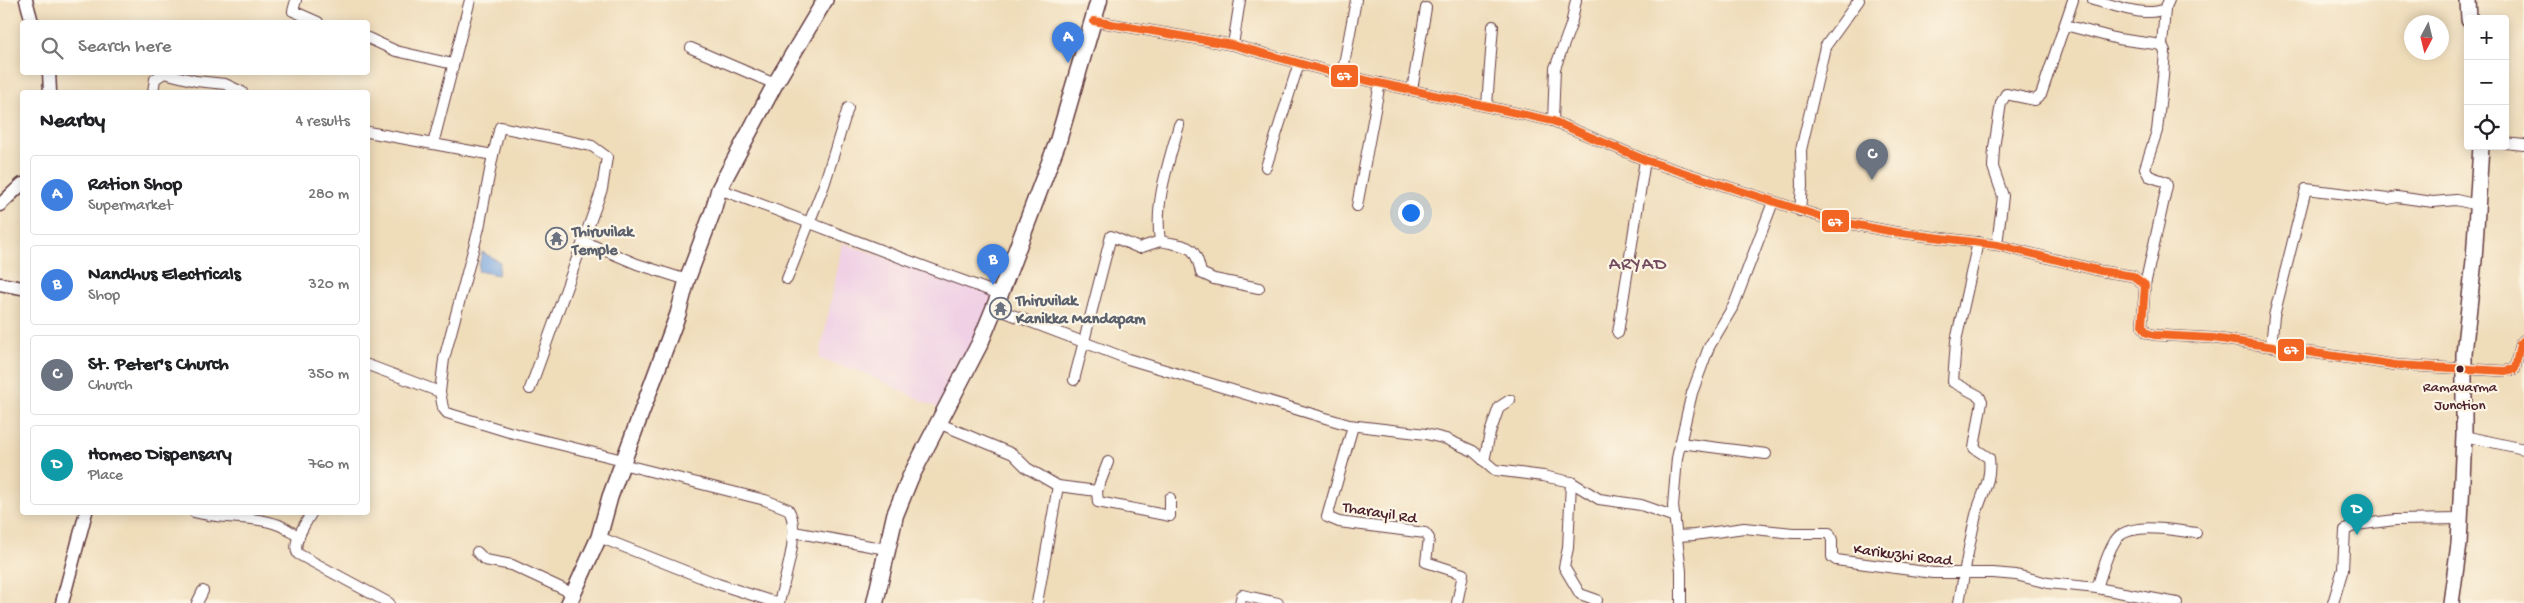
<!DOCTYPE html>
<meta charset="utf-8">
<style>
body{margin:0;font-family:"Gochi Hand",sans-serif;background:#f2f2f2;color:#202124}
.controls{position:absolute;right:15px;top:15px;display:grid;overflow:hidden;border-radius:5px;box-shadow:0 2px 12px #0003}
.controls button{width:45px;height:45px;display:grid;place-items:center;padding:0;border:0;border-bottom:1px solid #e0e0e0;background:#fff;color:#202124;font:25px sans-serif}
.compass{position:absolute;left:2404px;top:15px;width:45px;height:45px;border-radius:50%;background:#fff;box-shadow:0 2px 12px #0003;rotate:187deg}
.you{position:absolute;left:1410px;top:212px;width:18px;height:18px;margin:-12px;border:4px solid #fff;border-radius:50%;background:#1a73e8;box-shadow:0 0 0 8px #1a73e833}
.badge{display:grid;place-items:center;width:32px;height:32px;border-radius:50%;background:#ea580c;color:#fff;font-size:16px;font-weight:700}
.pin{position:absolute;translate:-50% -41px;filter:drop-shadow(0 1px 2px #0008)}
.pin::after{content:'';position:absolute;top:26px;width:18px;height:15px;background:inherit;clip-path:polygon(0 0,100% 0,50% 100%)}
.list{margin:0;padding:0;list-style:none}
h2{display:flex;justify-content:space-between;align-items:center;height:65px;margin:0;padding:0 20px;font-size:21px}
h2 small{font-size:16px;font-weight:400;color:#757577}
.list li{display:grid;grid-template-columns:32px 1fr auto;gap:15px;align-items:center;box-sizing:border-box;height:80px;margin:0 10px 10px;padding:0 10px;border:1px solid #e0e0e0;border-radius:5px}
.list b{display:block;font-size:19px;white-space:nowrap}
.list p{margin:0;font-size:16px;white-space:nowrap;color:#757577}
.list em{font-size:16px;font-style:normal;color:#757577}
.icon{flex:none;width:28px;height:28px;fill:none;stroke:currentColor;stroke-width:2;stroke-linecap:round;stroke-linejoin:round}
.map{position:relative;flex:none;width:2524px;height:603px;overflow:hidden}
.search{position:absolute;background:#fff;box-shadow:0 2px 12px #0003;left:20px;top:20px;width:350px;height:55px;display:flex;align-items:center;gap:12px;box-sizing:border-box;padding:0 18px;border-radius:5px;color:#757577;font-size:19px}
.panel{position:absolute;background:#fff;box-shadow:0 2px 12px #0003;left:20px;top:90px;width:350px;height:425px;border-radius:5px}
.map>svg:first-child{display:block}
</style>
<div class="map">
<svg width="2524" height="603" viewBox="0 0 2524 603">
<rect width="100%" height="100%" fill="#fcf5e5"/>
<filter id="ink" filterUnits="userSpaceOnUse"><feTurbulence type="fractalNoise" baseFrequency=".02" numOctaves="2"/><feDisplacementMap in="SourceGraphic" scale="10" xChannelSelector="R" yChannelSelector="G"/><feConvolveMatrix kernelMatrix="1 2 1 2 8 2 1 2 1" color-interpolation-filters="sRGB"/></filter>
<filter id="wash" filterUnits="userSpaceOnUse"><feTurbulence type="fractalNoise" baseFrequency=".0096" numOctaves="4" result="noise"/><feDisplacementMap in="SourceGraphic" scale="20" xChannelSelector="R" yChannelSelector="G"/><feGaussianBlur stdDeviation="1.12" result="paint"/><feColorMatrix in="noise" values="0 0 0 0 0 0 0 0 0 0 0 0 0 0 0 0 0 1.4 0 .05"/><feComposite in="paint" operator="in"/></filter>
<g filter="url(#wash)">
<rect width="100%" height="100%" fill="#efdcb9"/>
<path fill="#f0d0e5" d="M843,243L994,295L944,411L864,373L819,359Z"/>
<path fill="#77a5e0" stroke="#606286" d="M482,252L500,262L498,275L478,271Z"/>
</g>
<g filter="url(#ink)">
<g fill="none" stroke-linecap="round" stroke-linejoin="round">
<defs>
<g id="minor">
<path d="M296,0L293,11L318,22"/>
<path d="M2093,0C2114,5 2144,18 2165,9L2169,0"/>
<path d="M1094,21L1233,45L1342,75L1553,121L1645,160L1831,220L1894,232L1997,245L2101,271L2133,276L2145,285L2142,325L2147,333L2154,335L2213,338L2396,365L2505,371L2515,369L2520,344L2524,340"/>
<path d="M2065,25L2118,39L2162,45"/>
<path d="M368,38L396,51L453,64"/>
<path d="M1233,45L1240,0"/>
<path d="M691,48L775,84"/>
<path d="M1342,75L1356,0"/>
<path d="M1412,90L1426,8"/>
<path d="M153,92L155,79L164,73L196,81L225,84L242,92"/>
<path d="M1487,105L1493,26"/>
<path d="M1553,121L1555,68L1571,25L1576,0"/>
<path d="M368,132L493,155L500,127L592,146L607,157L602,189L530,389"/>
<path d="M2505,143L2524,145"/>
<path d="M433,144L470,0"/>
<path d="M1266,167L1299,63"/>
<path d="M719,189C813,223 905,261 1000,294"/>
<path d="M1357,206L1380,83"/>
<path d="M1800,211L1802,186L1801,150L1825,47L1859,0"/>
<path d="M1160,241C1188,247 1195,243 1201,273L1214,279L1259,288"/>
<path d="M585,242L637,264L687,280"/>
<path d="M1997,245L2003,196L1993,167L1994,148L2001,103L2006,94L2035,100L2041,95L2073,0"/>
<path d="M787,279L824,185L848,108"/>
<path d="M2145,285L2167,186L2166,182L2149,176L2145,168L2157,131L2163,77L2165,51L2162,45L2165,9"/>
<path d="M994,308L1128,359L1349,425L1426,434L1446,439L1473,451L1495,470L1543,476L1571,482L1599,499L1641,505L1675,517"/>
<path d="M1618,333L1645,160"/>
<path d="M2271,347L2274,316L2306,189L2388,199L2397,197L2433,202L2456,200L2478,205"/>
<path d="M368,365L440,392L443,408L447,413L509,432L623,460"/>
<path d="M1074,380L1111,236L1139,248L1160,241C1154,202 1169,162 1179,125"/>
<path d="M440,392L444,359L479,228L493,155"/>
<path d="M938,423L1013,454L1027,468L1058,486L1097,491L1108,462"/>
<path d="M1353,426L1327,517L1339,522L1425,533L1429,538L1426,562L1463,574L1457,603"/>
<path d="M2464,436L2524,449"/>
<path d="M1680,443L1766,454"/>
<path d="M1484,461L1490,433L1499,407L1510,400"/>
<path d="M622,464L765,500L788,509C802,529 784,580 779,603"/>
<path d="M1571,482L1568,548L1564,567L1580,594L1597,600L1596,603"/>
<path d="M1097,491L1098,502L1170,516V498"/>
<path d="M194,512C221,520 252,515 279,525C286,528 293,533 299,537"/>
<path d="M312,512C306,523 291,543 298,554L389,603"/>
<path d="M794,532L886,549"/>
<path d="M1677,536L1694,535L1744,528L1793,533H1829L1832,540V557L1836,560L1933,573H1993L2016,575L2048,583L2097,588L2177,603"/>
<path d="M599,537L718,584L777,603"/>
<path d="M477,552L485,560L512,565L574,594"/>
<path d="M2097,588C2102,573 2106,555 2115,541C2127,520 2176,531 2196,533"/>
<path d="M197,603L203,591"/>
<path d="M1037,603L1058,486"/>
<path d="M1240,603L1242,595L1278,603"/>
<path d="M1681,603V571L1673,506L1677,458L1687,414L1692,393L1709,347L1734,305L1773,202"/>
<path d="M1959,603C1964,574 1969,544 1976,515C1981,495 1992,481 1989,458L1974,448L1982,401L1979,396L1953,382L1956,341L1978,242"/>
<path d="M2333,603L2343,569L2345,530L2356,525L2395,520L2460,519"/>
</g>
<g id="tertiary">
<path d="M26,0L32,22"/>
<path d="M49,72L50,92"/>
<path d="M0,205L22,184"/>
<path d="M0,284L22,288"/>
<path d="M62,603L86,512"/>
</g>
<g id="secondary">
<path d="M2468,0L2469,19"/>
<path d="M569,603L599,537L610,497L678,314L687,280L713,211L719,189L775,84L825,0"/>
<path d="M2451,603L2459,544L2464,436V354L2474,260L2481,146"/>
</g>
<path id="primary" d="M875,603L895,515L910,478L980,343L1000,294L1058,141L1099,0"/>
</defs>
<use href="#minor" stroke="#633b40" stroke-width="12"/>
<use href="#tertiary" stroke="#633b40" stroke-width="15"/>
<use href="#secondary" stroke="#633b40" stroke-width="18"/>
<use href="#primary" stroke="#633b40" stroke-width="19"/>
<use href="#minor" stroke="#fff" stroke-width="10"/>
<use href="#tertiary" stroke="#fff" stroke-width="12"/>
<use href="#secondary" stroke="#fff" stroke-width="15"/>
<use href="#primary" stroke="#fff" stroke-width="16"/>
<defs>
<path id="bus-1" d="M1094,21L1233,45L1342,75L1553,121L1645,160L1831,220L1894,232L1997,245L2101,271L2133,276L2145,285L2142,325L2147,333L2154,335L2213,338L2396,365L2505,371L2515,369L2520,344L2524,340"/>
</defs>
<use href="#bus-1" stroke="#fcf5e5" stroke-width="11"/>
<use href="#bus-1" stroke="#f26522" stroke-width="8"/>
</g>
</g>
<defs>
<symbol id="temple-ring" viewBox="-11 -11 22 22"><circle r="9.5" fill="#fcf5e5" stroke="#6b7280" stroke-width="1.5"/><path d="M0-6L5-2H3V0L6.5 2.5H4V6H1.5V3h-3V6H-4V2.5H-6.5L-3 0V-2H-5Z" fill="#6b7280"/></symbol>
</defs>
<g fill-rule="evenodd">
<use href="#temple-ring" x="544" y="226" width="25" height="25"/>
<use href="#temple-ring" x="988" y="296" width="25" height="25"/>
</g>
<circle fill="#4a1f2b" stroke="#fcf5e5" stroke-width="2" cx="2460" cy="369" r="4.5"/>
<g text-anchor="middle" stroke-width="4.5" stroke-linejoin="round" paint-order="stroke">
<g font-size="15" fill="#4a1f2b" stroke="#fcf5e5">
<text x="2460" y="391">Ramavarma<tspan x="2460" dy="18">Junction</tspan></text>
</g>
<g font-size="16" font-weight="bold" fill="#5b616d" stroke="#fcf5e5" text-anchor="start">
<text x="572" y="236">Thiruvilak<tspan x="572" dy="18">Temple</tspan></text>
<text x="1016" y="305">Thiruvilak<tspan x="1016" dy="18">Kanikka Mandapam</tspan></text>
</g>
<g font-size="16" fill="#4a1f2b" stroke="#fcf5e5">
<text transform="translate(1380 511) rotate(9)" y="6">Tharayil Rd</text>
<text transform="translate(1903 553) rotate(7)" y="6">Karikuzhi Road</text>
</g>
<g font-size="19" letter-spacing="1" fill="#734a5e" stroke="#fcf5e5">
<text x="1638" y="269">ARYAD</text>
</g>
</g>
<g stroke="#fcf5e5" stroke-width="2">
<rect x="1330" y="64" width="29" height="24" rx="5" fill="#f26522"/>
<rect x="1821" y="209" width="29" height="24" rx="5" fill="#f26522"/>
<rect x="2277" y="338" width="28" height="24" rx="5" fill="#f26522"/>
</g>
<g font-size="14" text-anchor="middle" font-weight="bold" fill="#fff">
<text x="1344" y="80">67</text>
<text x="1835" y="226">67</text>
<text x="2291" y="354">67</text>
</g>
</svg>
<div class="controls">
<button>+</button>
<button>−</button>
<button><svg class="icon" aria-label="locate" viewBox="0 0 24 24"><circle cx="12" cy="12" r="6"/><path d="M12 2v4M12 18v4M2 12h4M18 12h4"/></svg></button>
</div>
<svg class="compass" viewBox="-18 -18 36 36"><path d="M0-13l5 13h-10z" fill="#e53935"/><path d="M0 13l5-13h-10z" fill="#757577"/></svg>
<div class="you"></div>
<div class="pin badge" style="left:1068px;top:63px;background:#3f7fe0">A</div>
<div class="pin badge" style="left:993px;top:285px;background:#3f7fe0">B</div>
<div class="pin badge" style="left:1872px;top:180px;background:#6b7280">C</div>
<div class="pin badge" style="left:2357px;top:535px;background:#0f9aa8">D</div>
<div class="search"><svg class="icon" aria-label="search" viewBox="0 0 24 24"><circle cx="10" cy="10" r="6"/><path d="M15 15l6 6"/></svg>Search here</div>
<section class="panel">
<h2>Nearby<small>4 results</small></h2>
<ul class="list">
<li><span class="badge" style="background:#3f7fe0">A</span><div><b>Ration Shop</b><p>Supermarket</p></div><em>280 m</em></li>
<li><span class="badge" style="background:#3f7fe0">B</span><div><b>Nandhus Electricals</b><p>Shop</p></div><em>320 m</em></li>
<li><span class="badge" style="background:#6b7280">C</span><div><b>St. Peter's Church</b><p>Church</p></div><em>350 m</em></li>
<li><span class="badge" style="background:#0f9aa8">D</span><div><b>Homeo Dispensary</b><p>Place</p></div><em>760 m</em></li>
</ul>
</section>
</div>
